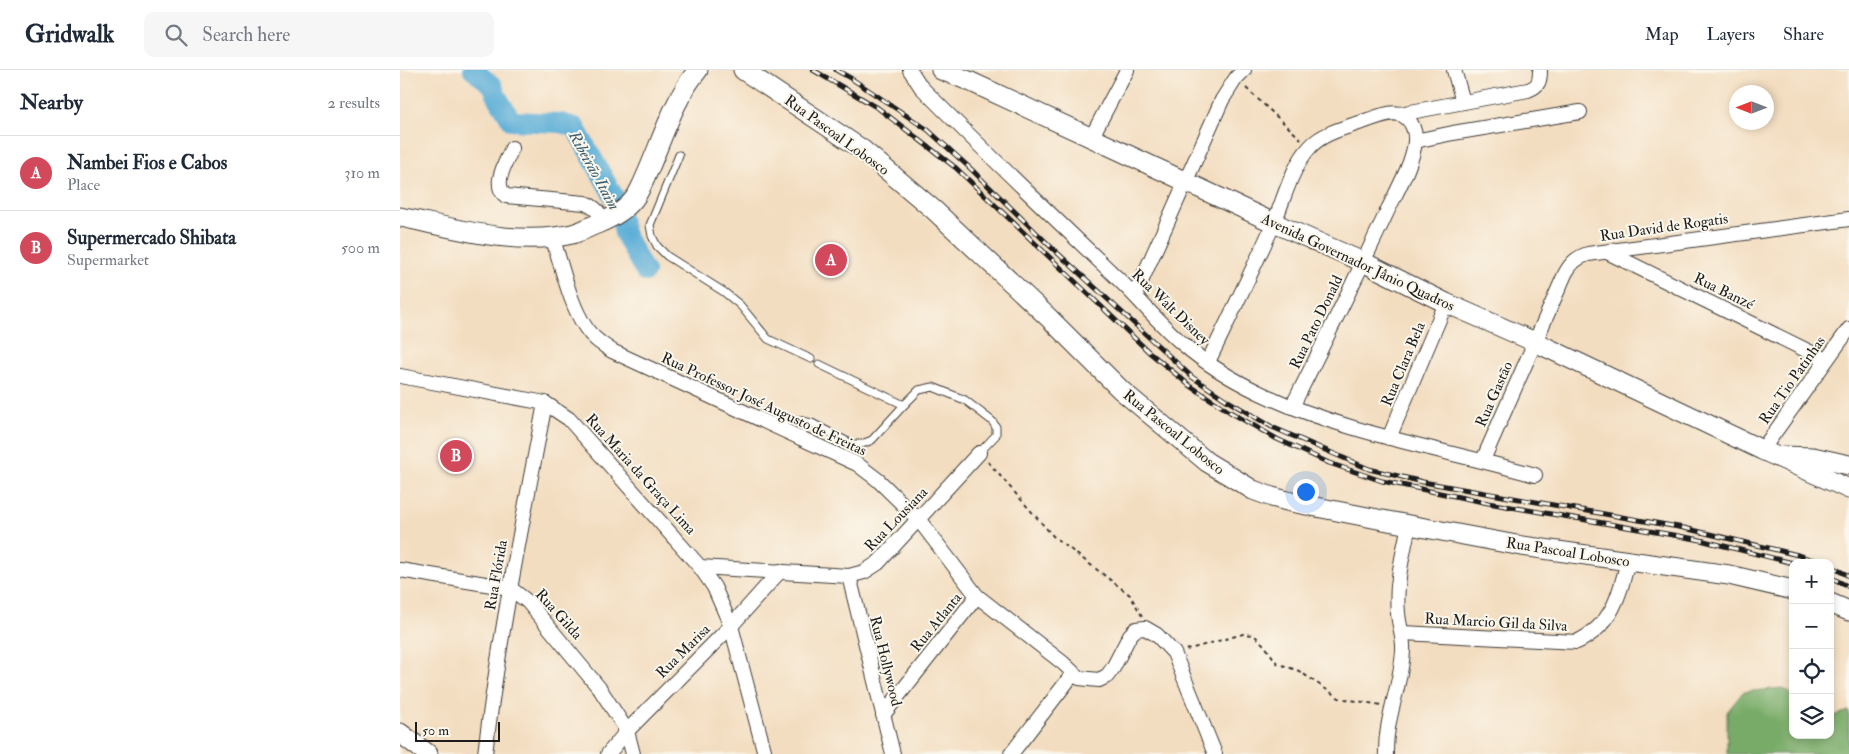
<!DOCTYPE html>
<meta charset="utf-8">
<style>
body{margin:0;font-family:"IM FELL Double Pica",serif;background:#f6f6f7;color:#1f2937}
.controls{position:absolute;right:15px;bottom:15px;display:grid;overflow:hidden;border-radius:10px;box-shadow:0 2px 8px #0003}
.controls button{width:45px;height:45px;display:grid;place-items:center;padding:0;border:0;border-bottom:1px solid #e0e1e3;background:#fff;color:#1f2937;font:25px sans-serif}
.compass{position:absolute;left:1329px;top:15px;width:45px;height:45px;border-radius:50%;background:#fff;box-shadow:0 2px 8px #0003;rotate:270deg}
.scale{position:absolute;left:15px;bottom:12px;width:85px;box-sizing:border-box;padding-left:5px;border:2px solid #1c1c1c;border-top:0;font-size:14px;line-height:18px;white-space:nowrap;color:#1c1c1c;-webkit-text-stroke:4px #fbf7ec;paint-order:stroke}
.you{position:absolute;left:905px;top:421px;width:18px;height:18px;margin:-12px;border:4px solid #fff;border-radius:50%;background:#1a73e8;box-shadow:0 0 0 8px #1a73e833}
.badge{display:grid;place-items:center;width:32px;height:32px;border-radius:50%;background:#d1495b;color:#fff;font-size:16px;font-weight:700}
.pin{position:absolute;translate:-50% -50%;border:2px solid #fff;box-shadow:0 1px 5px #0006}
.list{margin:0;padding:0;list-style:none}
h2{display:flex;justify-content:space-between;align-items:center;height:65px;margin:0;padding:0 20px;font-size:21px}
h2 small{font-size:16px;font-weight:400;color:#747a83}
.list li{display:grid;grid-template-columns:32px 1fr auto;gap:15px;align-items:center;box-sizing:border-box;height:75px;padding:0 20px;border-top:1px solid #e0e1e3}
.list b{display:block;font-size:19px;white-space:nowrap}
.list p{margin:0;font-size:16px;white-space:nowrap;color:#747a83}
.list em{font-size:16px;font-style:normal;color:#747a83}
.icon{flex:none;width:28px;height:28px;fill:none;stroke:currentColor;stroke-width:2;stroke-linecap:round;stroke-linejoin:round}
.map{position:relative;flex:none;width:1449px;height:684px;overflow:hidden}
header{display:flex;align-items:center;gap:30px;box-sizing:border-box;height:70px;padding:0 25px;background:#fff;border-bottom:1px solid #e0e1e3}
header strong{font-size:24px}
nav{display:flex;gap:28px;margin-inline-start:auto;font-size:18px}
.search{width:350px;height:45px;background:#f6f6f7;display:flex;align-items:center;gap:12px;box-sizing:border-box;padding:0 18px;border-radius:10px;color:#747a83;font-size:19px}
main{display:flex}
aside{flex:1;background:#fff}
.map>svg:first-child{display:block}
</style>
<header>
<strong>Gridwalk</strong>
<div class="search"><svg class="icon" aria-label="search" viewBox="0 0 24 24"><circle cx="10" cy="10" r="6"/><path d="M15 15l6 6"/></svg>Search here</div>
<nav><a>Map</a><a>Layers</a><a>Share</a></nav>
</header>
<main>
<aside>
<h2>Nearby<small>2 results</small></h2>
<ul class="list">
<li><span class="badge">A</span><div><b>Nambei Fios e Cabos</b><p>Place</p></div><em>310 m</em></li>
<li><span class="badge">B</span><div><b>Supermercado Shibata</b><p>Supermarket</p></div><em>500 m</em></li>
</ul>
</aside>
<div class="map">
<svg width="1449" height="684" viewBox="0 0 1449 684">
<rect width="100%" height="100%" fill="#fbf7ec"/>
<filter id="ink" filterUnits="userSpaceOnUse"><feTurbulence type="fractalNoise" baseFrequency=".02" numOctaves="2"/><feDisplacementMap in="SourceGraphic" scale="10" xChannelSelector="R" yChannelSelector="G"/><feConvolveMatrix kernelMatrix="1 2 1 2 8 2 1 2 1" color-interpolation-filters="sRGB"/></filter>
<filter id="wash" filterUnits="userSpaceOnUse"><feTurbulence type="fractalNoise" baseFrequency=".0096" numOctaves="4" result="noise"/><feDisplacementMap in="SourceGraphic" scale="20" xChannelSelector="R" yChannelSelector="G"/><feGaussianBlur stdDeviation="1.12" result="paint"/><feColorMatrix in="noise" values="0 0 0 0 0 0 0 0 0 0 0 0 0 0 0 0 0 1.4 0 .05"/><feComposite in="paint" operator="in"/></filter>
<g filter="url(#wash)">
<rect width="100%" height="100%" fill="#f3ddc0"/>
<path fill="#78ab67" stroke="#4a6442" d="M1383,618L1393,625V665H1430V647L1449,641V684H1327V642L1343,622Z"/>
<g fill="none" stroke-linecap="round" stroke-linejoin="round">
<path stroke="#5caed7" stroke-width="20" d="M73,0L93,16L96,25L112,51L160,53L175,57L218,134L224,163L245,202"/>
</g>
</g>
<g filter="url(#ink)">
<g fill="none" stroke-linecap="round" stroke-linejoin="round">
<defs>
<g id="lane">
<path d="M279,85L250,155L252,166L257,176L267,186L324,222L340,235L368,269L411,289"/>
<path d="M419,294L504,335"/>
<path d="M370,351L398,350L412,353L452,374H462L472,370L504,335L519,320L533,317L565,330L592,351L596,357V365L579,383"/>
</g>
<g id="street">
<path d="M510,0L521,17C584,81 649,143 714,205C738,227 758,253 783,274C806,294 833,310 860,323C947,364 1043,379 1135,405"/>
<path d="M1054,0L1063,32"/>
<path d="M1000,44L1128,20C1139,16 1140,11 1140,0"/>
<path d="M691,68L727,0"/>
<path d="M1015,71L1053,63L1180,42"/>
<path d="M112,78C107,91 91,115 106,126L185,133C195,137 199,142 204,151"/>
<path d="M152,167C162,195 169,233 186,258C192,268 202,274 212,281L457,394L478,410L519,450L577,526L663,593L679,608L699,610L707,606L713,598L730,565L736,559L745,558L757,565L774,583L815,684"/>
<path d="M1207,182L1426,290"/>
<path d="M735,225L822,30L836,8L844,0"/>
<path d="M808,292C830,247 852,201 873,155C884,130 891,98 910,77C923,62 949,57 968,50C978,47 994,39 1004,46C1012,51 1016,62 1015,72C1012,96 995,124 985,146C955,210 924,273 892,337"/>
<path d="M0,306L145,333L169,349L300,497L314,517L331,556L365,684"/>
<path d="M989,368L1046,233"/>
<path d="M1362,380L1449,259"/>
<path d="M1083,390L1165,204C1171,193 1176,188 1188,184L1449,149"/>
<path d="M300,497L449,506L464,502L478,493L579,383"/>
<path d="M0,500L110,518L128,532L200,619L227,661L233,684"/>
<path d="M449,506L493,684"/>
<path d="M1003,563L1177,572C1212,555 1219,527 1228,491"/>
<path d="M483,645L577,526"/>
<path d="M85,684C99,566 123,450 145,333"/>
<path d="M208,684L227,661L331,556L380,501"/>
<path d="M611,684L673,604"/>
<path d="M986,684C985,649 1001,616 1003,581C1004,567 999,557 998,543C995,514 1003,484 1009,455"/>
</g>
<g id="secondary">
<path d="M343,0L463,80L534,140L648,247L721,320L807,392L853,420L872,427L891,432L988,451L1122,476L1329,505L1393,520"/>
<path d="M541,0L569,11L720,81L874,153L963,192L1046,233L1135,272L1362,380L1449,419"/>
<path d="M0,147C55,158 116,177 172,164C181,162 189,157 197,154C215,147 232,137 240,119C258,83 272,30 298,0"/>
<path d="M1383,386L1413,387L1449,395"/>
<path d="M1430,533L1449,541"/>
<path d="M0,663L28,684"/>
</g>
</defs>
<use href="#lane" stroke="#3c3935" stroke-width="9"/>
<use href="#street" stroke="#3c3935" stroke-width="16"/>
<use href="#secondary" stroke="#3c3935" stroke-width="21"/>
<g stroke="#3c3935" stroke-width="2" stroke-dasharray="4 4" stroke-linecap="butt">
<path d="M846,18L901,69"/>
<path d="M588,392L653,466L730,525L742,546"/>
<path d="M786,580L843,564L854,565L865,576L877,593L899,601L939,628L981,635"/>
</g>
<use href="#lane" stroke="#fff" stroke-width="7"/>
<use href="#street" stroke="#fff" stroke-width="14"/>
<use href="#secondary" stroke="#fff" stroke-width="19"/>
<defs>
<g id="rail">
<path d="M413,0L478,38L556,98L749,282L789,315L830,342L877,369L929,393L982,411L1088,433L1296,469L1393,493"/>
<path d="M436,0L452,9L528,60L571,99L651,177L792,307L828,331L872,357L969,399L1023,412L1284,458L1398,485L1422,493"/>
<path d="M1430,496L1449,506"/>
<path d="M1430,507L1449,517"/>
</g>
</defs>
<use href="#rail" stroke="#1c1c1c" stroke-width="5"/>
<use href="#rail" stroke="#fbf7ec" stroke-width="3" stroke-dasharray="9" stroke-linecap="butt"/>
</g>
</g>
<g text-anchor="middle" stroke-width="4" stroke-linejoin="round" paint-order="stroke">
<g font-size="15" fill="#1c1c1c" stroke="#fbf7ec">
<text transform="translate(437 65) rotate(36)" y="5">Rua Pascoal Lobosco</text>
<text transform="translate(1264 157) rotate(-8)" y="5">Rua David de Rogatis</text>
<text transform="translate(958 192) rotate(25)" y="5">Avenida Governador Jânio Quadros</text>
<text transform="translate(1324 221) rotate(26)" y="5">Rua Banzé</text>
<text transform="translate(771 237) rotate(44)" y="5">Rua Walt Disney</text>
<text transform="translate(916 252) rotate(-64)" y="5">Rua Pato Donald</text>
<text transform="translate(1003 294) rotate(-67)" y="5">Rua Clara Bela</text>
<text transform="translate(1392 310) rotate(-55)" y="5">Rua Tio Patinhas</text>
<text transform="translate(1094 324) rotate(-66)" y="5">Rua Gastão</text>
<text transform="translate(364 334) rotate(25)" y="5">Rua Professor José Augusto de Freitas</text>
<text transform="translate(774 362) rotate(39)" y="5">Rua Pascoal Lobosco</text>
<text transform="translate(241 404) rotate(48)" y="5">Rua Maria da Graça Lima</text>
<text transform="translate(496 449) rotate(-46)" y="5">Rua Lousiana</text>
<text transform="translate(1168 482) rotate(9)" y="5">Rua Pascoal Lobosco</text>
<text transform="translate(96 505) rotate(-80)" y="5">Rua Flórida</text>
<text transform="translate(159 544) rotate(48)" y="5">Rua Gilda</text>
<text transform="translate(536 552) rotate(-51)" y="5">Rua Atlanta</text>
<text transform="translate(1096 552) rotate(3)" y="5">Rua Marcio Gil da Silva</text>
<text transform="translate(283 581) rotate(-45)" y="5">Rua Marisa</text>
<text transform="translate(486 591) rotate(76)" y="5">Rua Hollywood</text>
</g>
<g font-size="16" font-style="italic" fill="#395e70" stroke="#fbf7ec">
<text transform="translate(195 100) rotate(61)" y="6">Ribeirão Itaim</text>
</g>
</g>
</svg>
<div class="controls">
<button>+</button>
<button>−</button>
<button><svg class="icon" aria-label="locate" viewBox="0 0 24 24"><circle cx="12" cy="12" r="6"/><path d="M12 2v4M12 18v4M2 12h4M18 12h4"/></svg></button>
<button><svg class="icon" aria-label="layers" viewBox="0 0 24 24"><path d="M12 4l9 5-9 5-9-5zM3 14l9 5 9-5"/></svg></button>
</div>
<svg class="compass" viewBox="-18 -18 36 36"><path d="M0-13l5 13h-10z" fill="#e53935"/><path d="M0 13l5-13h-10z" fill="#747a83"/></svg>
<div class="scale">50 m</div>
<div class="you"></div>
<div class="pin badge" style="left:431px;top:190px">A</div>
<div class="pin badge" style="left:56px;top:386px">B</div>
</div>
</main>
